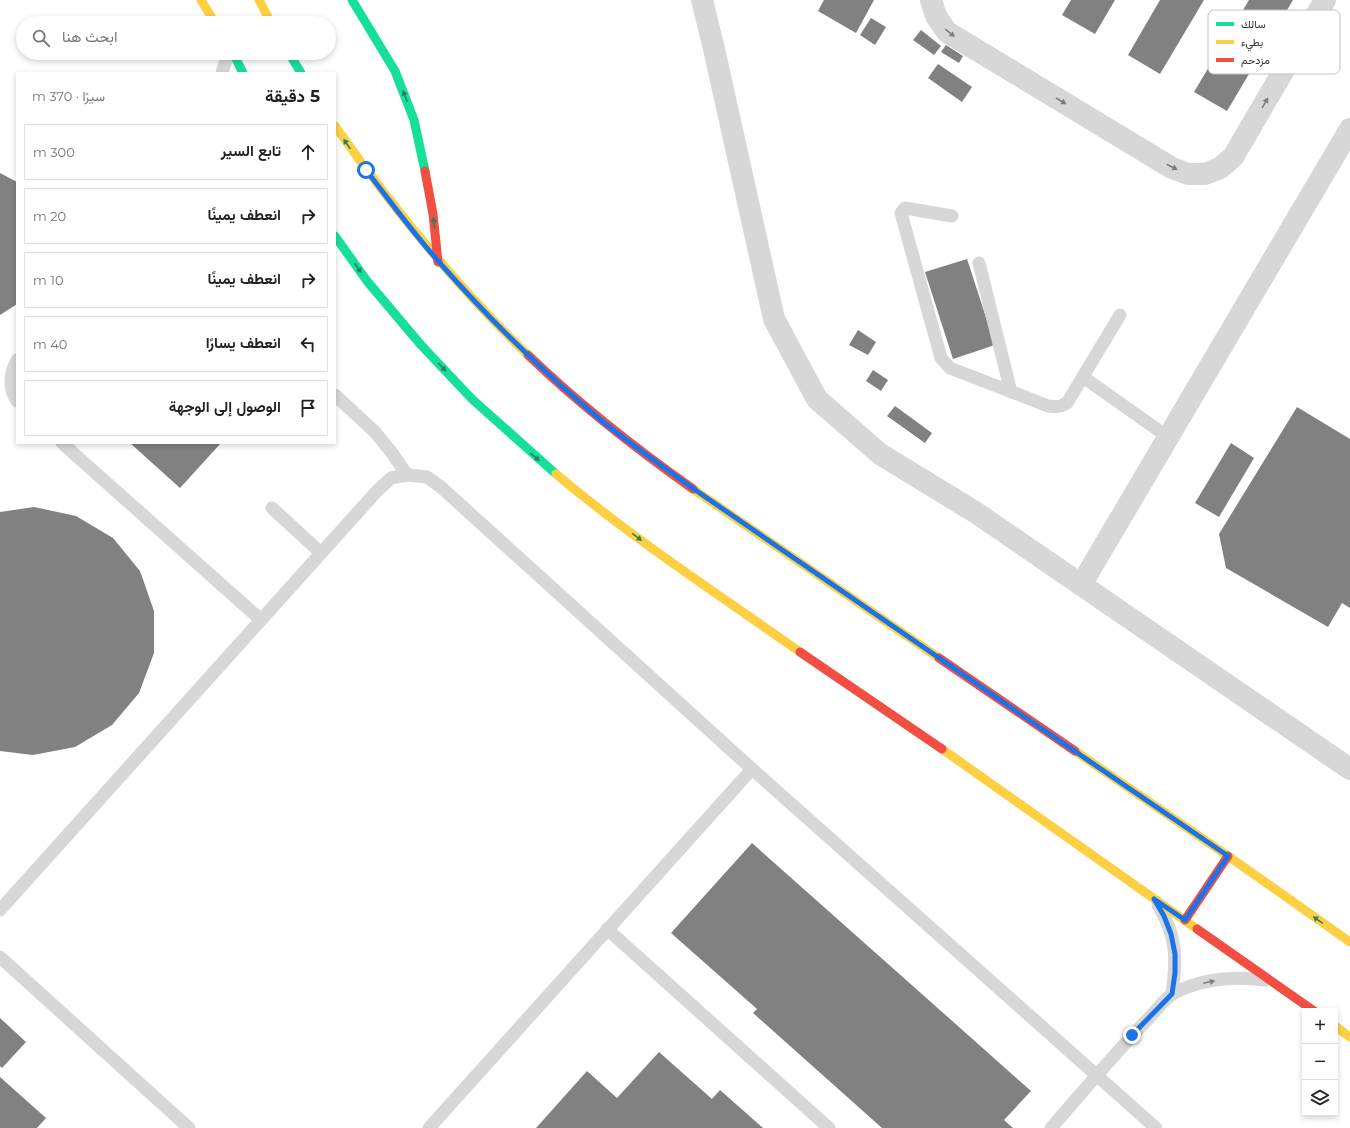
<!DOCTYPE html>
<html lang="ar">
<meta charset="utf-8">
<style>
body{margin:0;font-family:Montserrat,Vazirmatn,sans-serif;background:#f2f2f2;color:#222;direction:rtl}
.controls{position:absolute;right:12px;bottom:12px;display:grid;overflow:hidden;border-radius:0px;box-shadow:0 2px 6px #0003}
.controls button{width:36px;height:36px;display:grid;place-items:center;padding:0;border:0;border-bottom:1px solid #e0e0e0;background:#fff;color:#222;font:20px sans-serif}
.stop{position:absolute;width:12px;height:12px;margin:-9px;border:3px solid #1a73e8;border-radius:50%;background:#fff}
.stop.end{background:#1a73e8;border-color:#fff;box-shadow:0 1px 4px #0008}
.list{margin:0;padding:0;list-style:none}
h2{display:flex;justify-content:space-between;align-items:center;height:52px;margin:0;padding:0 16px;font-size:17px}
h2 small{font-size:13px;font-weight:400;color:#767676}
.list li{display:grid;grid-template-columns:26px 1fr auto;gap:12px;align-items:center;box-sizing:border-box;height:56px;margin:0 8px 8px;padding:0 8px;border:1px solid #e0e0e0;border-radius:0px}
.list b{display:block;font-size:15px;white-space:nowrap}
.list em{font-size:13px;font-style:normal;color:#767676}
.icon{flex:none;width:22px;height:22px;fill:none;stroke:currentColor;stroke-width:2;stroke-linecap:round;stroke-linejoin:round}
.map{position:relative;flex:none;width:1350px;height:1128px;overflow:hidden;direction:ltr}
.search{position:absolute;background:#fff;box-shadow:0 2px 6px #0003;left:16px;top:16px;width:320px;height:44px;display:flex;align-items:center;gap:10px;box-sizing:border-box;padding:0 14px;border-radius:22px;color:#767676;font-size:15px}
.panel{position:absolute;background:#fff;box-shadow:0 2px 6px #0003;left:16px;top:72px;width:320px;height:372px;border-radius:0px;direction:rtl}
.map>svg:first-child{display:block}
</style>
<div class="map">
<svg width="1350" height="1128" viewBox="0 0 1350 1128">
<rect width="100%" height="100%" fill="#fff"/>
<g fill="#818181">
<path d="M824,0H874L856,33L818,11Z"/>
<path d="M1071,0H1115L1095,34L1062,15Z"/>
<path d="M1160,0H1204L1160,74L1128,55Z"/>
<path d="M1249,0H1293L1227,111L1194,92Z"/>
<path d="M871,18L886,27L875,45L860,35Z"/>
<path d="M921,30L941,46L934,55L913,40Z"/>
<path d="M946,45L963,56L959,63L941,52Z"/>
<path d="M938,64L972,87L962,102L928,78Z"/>
<path d="M0,173L17,182V304L0,315Z"/>
<path d="M967,259L995,345L953,359L925,272Z"/>
<path d="M858,330L876,342L868,355L849,345Z"/>
<path d="M873,370L888,380L881,391L866,381Z"/>
<path d="M895,406L932,433L925,443L887,416Z"/>
<path d="M1297,407L1350,439V608L1342,603L1328,627L1226,568L1219,534Z"/>
<path d="M130,443H221L180,488Z"/>
<path d="M1231,443L1254,458L1219,517L1195,503Z"/>
<path d="M34,507L76,516L113,538L140,571L154,611V653L139,693L112,725L75,747L33,755L0,751V512Z"/>
<path d="M752,843L1031,1091L1004,1120L1013,1128H882L753,1013L757,1009L671,933Z"/>
<path d="M0,1018L26,1042L2,1068L0,1066Z"/>
<path d="M659,1052L712,1099L720,1090L763,1128H536L587,1071L617,1098Z"/>
<path d="M0,1077L46,1118L37,1128H0Z"/>
</g>
<g fill="none" stroke-linecap="round" stroke-linejoin="round">
<g stroke="#d7d7d7" stroke-width="13">
<path d="M222,73L228,53"/>
<path d="M952,216L905,208L901,213L941,358L950,368L1048,406C1056,407 1060,407 1067,403L1120,315"/>
<path d="M979,263L1011,392"/>
<path d="M17,360C10,373 8,388 17,401"/>
<path d="M1083,377L1168,437"/>
<path d="M335,395L375,432L392,453L407,475"/>
<path d="M62,443L261,620"/>
<path d="M272,508L321,553"/>
<path d="M1158,905C1177,936 1177,959 1172,994"/>
<path d="M0,910L377,491L391,478L407,475L427,477L442,488L752,769L1156,1128"/>
<path d="M607,929L829,1128"/>
<path d="M0,957L189,1128"/>
<path d="M429,1128L752,769"/>
<path d="M1051,1128C1083,1092 1114,1054 1148,1019C1155,1012 1165,998 1174,993C1202,979 1234,976 1265,980"/>
</g>
<g stroke="#d7d7d7" stroke-width="22">
<path d="M702,0L714,49L774,319L817,399L880,454L975,512L1350,769"/>
<path d="M931,0L936,16L947,32L1172,168L1188,174H1205L1220,168L1233,157L1325,0"/>
<path d="M1081,585L1350,129"/>
</g>
<g stroke="#16e098" stroke-width="9">
<path d="M352,0L395,71L414,120L425,171"/>
<path d="M233,53L243,73"/>
<path d="M289,53L301,73"/>
<path d="M335,236L367,281L421,345L472,399L556,474"/>
</g>
<g stroke="#ffcf43" stroke-width="9">
<path d="M201,0L215,23"/>
<path d="M259,0L271,23"/>
<path d="M335,126C393,208 455,285 528,355"/>
<path d="M556,474C633,539 718,594 800,652"/>
<path d="M693,489L939,658"/>
<path d="M942,749L1197,929"/>
<path d="M1075,751L1228,856L1350,942"/>
<path d="M1335,1026L1350,1037"/>
</g>
<g stroke="#f24e42" stroke-width="9">
<path d="M425,171L433,214L438,262"/>
<path d="M528,355C579,404 635,448 693,489"/>
<path d="M800,652L942,749"/>
<path d="M939,658L1075,751"/>
<path d="M1185,920L1228,856"/>
<path d="M1197,929L1314,1011"/>
</g>
</g>
<defs><path id="oneway-solid" d="M-6-.8H1V-3.2L6.5 0L1 3.2V.8H-6Z"/></defs>
<g fill="#7d7d7d">
<use href="#oneway-solid" transform="translate(950 33) rotate(39)"/>
<use href="#oneway-solid" transform="translate(1061 101) rotate(31)"/>
<use href="#oneway-solid" transform="translate(1265 103) rotate(-60)"/>
<use href="#oneway-solid" transform="translate(1172 167) rotate(27)"/>
<use href="#oneway-solid" transform="translate(1209 982) rotate(-12)"/>
</g>
<g fill="#268160">
<use href="#oneway-solid" transform="translate(405 96) rotate(-111)"/>
<use href="#oneway-solid" transform="translate(347 144) rotate(-125)"/>
<use href="#oneway-solid" transform="translate(434 223) rotate(-96)"/>
<use href="#oneway-solid" transform="translate(358 268) rotate(55)"/>
<use href="#oneway-solid" transform="translate(442 367) rotate(46)"/>
<use href="#oneway-solid" transform="translate(535 457) rotate(40)"/>
<use href="#oneway-solid" transform="translate(637 537) rotate(37)"/>
<use href="#oneway-solid" transform="translate(1318 920) rotate(-145)"/>
</g>
<g fill="none" stroke-linecap="round" stroke-linejoin="round">
<path stroke="#1a73e8" stroke-width="5" d="M366,170C390,201 413,233 439,262C489,319 543,372 601,420C630,444 661,465 691,487L1019,713L1228,856L1185,920L1154,899L1164,916L1171,934L1175,954V973L1172,994L1132,1035"/>
</g>
<rect x="1208" y="10" width="132" height="64" rx="6" fill="#fff" stroke="#c2c2c2" stroke-width="1"/>
<rect x="1216" y="22" width="18" height="4" fill="#16e098"/>
<rect x="1216" y="40" width="18" height="4" fill="#ffcf43"/>
<rect x="1216" y="58" width="18" height="4" fill="#f24e42"/>
<g font-size="11" fill="#333">
<text x="1241" y="28">سالك</text>
<text x="1241" y="46">بطيء</text>
<text x="1241" y="64">مزدحم</text>
</g>
</svg>
<div class="controls">
<button>+</button>
<button>−</button>
<button><svg class="icon" aria-label="layers" viewBox="0 0 24 24"><path d="M12 4l9 5-9 5-9-5zM3 14l9 5 9-5"/></svg></button>
</div>
<div class="stop" style="left:366px;top:170px"></div>
<div class="stop end" style="left:1132px;top:1035px"></div>
<div class="search"><svg class="icon" aria-label="search" viewBox="0 0 24 24"><circle cx="10" cy="10" r="6"/><path d="M15 15l6 6"/></svg>ابحث هنا</div>
<section class="panel">
<h2>5 دقيقة<small>سيرًا · 370 m</small></h2>
<ul class="list">
<li><svg class="icon" aria-label="ahead" viewBox="0 0 24 24"><path d="M12 20V5M6 11l6-6 6 6"/></svg><div><b>تابع السير</b></div><em>300 m</em></li>
<li><svg class="icon" aria-label="right" viewBox="0 0 24 24"><path d="M7 20v-9h11M14 6l5 5-5 5"/></svg><div><b>انعطف يمينًا</b></div><em>20 m</em></li>
<li><svg class="icon" aria-label="right" viewBox="0 0 24 24"><path d="M7 20v-9h11M14 6l5 5-5 5"/></svg><div><b>انعطف يمينًا</b></div><em>10 m</em></li>
<li><svg class="icon" aria-label="left" viewBox="0 0 24 24"><path d="M17 20v-9H6M10 6l-5 5 5 5"/></svg><div><b>انعطف يسارًا</b></div><em>40 m</em></li>
<li><svg class="icon" aria-label="arrive" viewBox="0 0 24 24"><path d="M6 21V4h12l-3 4 3 4H6"/></svg><div><b>الوصول إلى الوجهة</b></div></li>
</ul>
</section>
</div>
